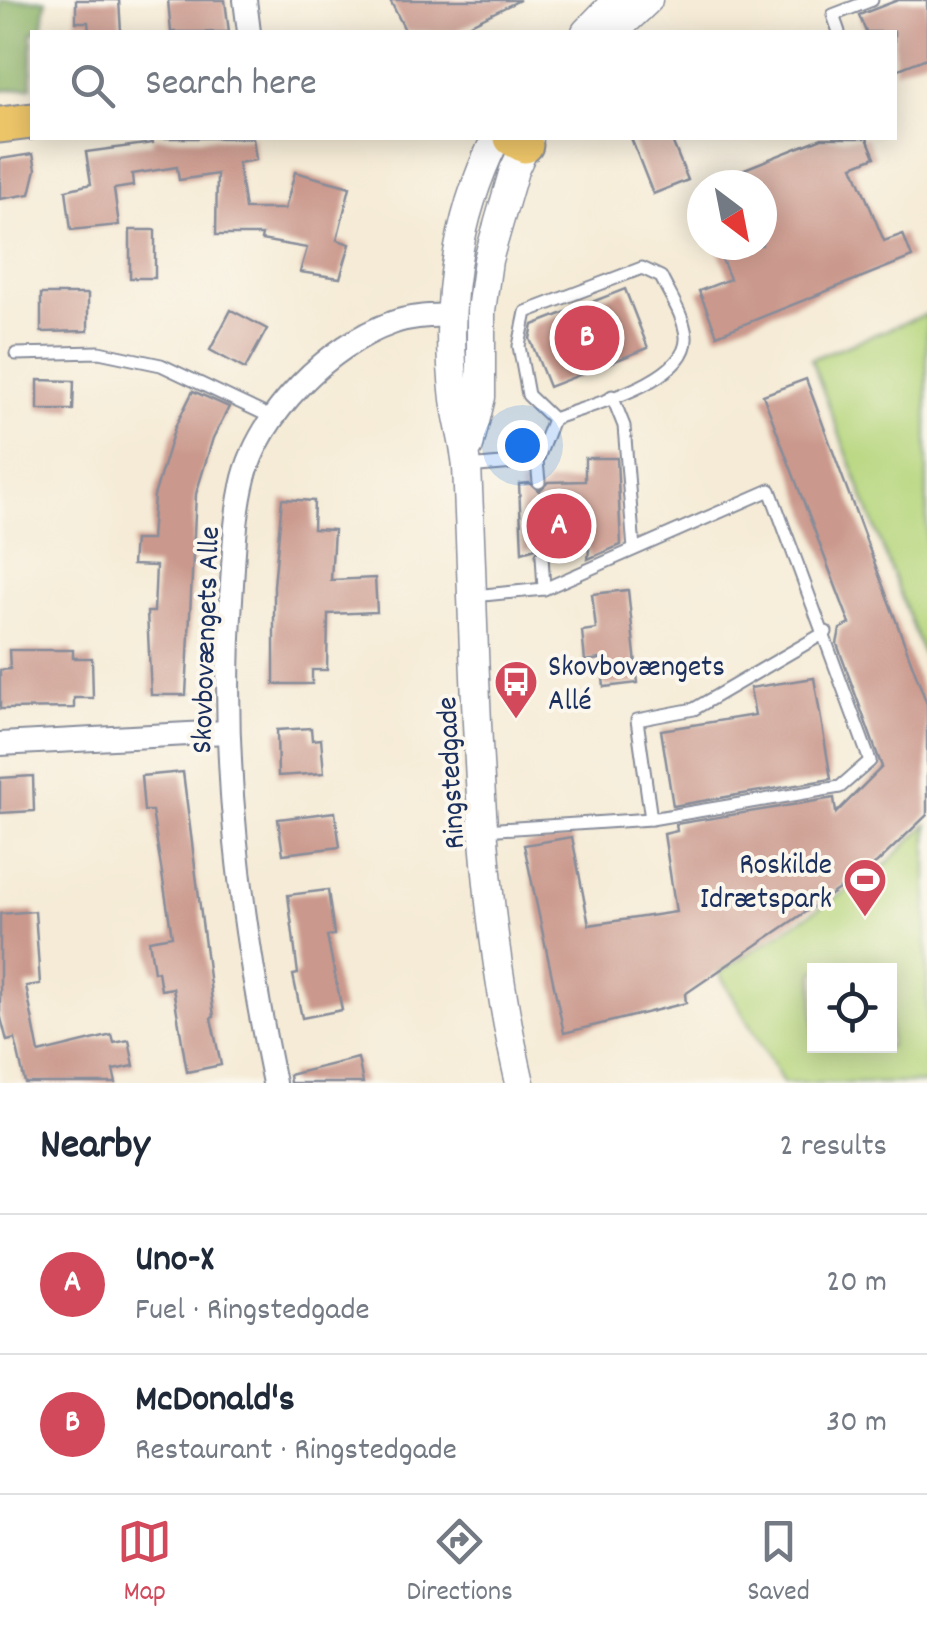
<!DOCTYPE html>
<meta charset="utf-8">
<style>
body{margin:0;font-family:Dekko,sans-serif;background:#f6f6f7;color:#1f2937}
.controls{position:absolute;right:30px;bottom:30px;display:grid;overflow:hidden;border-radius:0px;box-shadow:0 5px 25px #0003}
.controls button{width:90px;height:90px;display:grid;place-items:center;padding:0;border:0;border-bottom:2px solid #e0e1e3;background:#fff;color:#1f2937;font:50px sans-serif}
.compass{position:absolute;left:687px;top:170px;width:90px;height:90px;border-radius:50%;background:#fff;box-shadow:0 5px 25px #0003;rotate:148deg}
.you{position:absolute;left:522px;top:445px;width:35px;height:35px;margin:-25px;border:8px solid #fff;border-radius:50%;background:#1a73e8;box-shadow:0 0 0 15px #1a73e833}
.badge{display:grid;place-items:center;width:65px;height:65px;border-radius:50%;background:#d1495b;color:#fff;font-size:32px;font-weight:700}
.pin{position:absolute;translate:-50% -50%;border:5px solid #fff;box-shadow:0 2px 10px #0006}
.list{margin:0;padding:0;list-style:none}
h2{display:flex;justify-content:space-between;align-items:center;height:130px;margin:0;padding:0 40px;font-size:42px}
h2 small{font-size:32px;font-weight:400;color:#747a83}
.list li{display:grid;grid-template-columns:65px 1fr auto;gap:30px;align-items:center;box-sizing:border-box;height:140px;padding:0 40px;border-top:2px solid #e0e1e3}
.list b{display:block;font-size:38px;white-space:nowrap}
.list p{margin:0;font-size:32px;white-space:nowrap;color:#747a83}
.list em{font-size:32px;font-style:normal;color:#747a83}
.icon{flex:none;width:55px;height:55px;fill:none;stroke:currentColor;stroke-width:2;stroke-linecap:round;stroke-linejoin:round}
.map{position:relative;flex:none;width:927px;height:1083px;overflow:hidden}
.search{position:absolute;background:#fff;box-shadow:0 5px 25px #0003;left:30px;right:30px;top:30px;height:110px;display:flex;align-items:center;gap:25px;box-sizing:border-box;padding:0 35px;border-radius:0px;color:#747a83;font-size:38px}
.sheet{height:410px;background:#fff}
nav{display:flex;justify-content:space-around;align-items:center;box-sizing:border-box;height:140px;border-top:2px solid #e0e1e3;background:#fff;font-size:28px;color:#747a83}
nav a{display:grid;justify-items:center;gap:5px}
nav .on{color:#d1495b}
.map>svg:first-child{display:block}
</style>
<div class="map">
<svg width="927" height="1083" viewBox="0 0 927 1083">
<rect width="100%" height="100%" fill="#fbf7ec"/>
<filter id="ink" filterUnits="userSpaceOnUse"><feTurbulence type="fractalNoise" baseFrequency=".01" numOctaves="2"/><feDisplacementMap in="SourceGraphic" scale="20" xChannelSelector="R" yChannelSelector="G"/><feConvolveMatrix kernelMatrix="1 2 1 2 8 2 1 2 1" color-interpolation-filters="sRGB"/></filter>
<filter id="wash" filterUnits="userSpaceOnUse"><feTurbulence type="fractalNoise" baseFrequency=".0048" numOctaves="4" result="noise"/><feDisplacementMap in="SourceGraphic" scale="40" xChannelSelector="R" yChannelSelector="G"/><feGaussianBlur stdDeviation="2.25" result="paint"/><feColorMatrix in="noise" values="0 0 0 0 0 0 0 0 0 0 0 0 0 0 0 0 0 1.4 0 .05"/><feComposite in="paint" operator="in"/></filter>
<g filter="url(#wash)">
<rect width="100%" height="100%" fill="#f5ebd6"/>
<g fill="#b5d57c" stroke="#68826d" stroke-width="2.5" fill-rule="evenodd">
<path d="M927,314V665L811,359Z"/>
<path d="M927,824V1083H783L719,973L884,866ZM814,971H890V1046H814Z"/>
</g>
<path fill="#90b66c" stroke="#567265" stroke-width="2.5" d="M0,0H46L42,32H32V87L0,91Z"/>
<g id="blocks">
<g fill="#ca988c">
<path d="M76,0H119L121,32H89L88,22H76Z"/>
<path d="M168,0H225L229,32H171Z"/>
<path d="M390,0H520L454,32H406Z"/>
<path d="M898,0H927V58L894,71V32H866L859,15Z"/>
<path d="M152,138H253L256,160L238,163L245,209H285L295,172L350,187L337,240L350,244L340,278L300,272L307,248L261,240L262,235H216L217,174L179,180L177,167L132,174L133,186L114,189L119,225L71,230L66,190L91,184L86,152L153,143Z"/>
<path d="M631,138H671L688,180L653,194Z"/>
<path d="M822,138H867L875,157L853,166L884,241L903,234L912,257L717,335L699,291L730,279L716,245H762V185L707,184Z"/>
<path d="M33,154L36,169L30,194L0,199V159Z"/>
<rect x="130" y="230" width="25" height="48"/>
<path d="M625,289L648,348L549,387L530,339L533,325Z"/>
<path d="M41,294H88V331L41,332Z"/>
<path d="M231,310L267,329L245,369L210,350Z"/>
<path d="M806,379L927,704V815L877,863L685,994L686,1003L564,1033L524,845L572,837L589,925L676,912L664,834L677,831L676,824L834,798L836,813L882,767L837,644L840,629L850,624L763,395Z"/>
<path d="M38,380L74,381L73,410H38Z"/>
<path d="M193,391L229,407L213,438L196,494L186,695H151L147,612H154L156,566L132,565L134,540H151L154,496L175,427Z"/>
<path d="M585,458H617L621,545L588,559L589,549L550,550L542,546L522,552L519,484L530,483L539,491L548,482L585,481Z"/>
<path d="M282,499L314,501L313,529L334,530L331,580L375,578L377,612L328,614L327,670H312V684H274V586Z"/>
<path d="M628,590L638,683L604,687L601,659L585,661L582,631L596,629L592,594Z"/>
<path d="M9,650H73V658H92L93,698H74V708L0,709V670L10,669Z"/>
<path d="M814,678L831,779L673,806L661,730L755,715L750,688Z"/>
<path d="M311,728L312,740L321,739L324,773L278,776L277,730Z"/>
<path d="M183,772L214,1017L211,1018L221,1065L187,1072L173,988L161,990L158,971L154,972L149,940L172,936L152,811H144L141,776Z"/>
<path d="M33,776L34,811L0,813V778Z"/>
<path d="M335,812L340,847L283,854L278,819Z"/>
<path d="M328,890L334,935L327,936L342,1010L302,1018L293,975L298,974L288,895Z"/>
<path d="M35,911L40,984L26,986L39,1053L112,1035L114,1043L129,1040L134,1066L113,1070L116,1083H25L15,1039L7,1041L0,1014V914Z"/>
<path d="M358,1058L363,1083H290L289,1075Z"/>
</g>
</g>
</g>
<g filter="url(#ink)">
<use href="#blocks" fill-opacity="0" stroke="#888d9a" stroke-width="2.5"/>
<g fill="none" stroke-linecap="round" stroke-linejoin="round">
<defs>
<g id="service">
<path d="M839,32L833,15L872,0"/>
<path d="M16,354L99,352L161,365L273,418"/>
<path d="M612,396L624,426L634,549"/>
<path d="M537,461L539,482"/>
<path d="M467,467L537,461L553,419C587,406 690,381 686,336C684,316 669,294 661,277L642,268L526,312L519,346L528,395L553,419"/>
<path d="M542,555L544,589"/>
<path d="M474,596L544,589L770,490L870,761L840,787L651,819L637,720L694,709L826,632"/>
<path d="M484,830L651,819"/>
</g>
<g id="minor">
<path d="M245,0L249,32"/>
<path d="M0,744L226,732"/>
<path d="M274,1083C241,924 220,762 231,599C234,559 234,518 244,478C261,413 329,345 392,323C411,316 431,316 452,315"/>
</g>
<g id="tertiary">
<path d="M586,32L617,0"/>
<path d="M614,32L648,0"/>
<path d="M496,138C455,220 444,307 455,399C458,422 465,444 467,467C477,672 473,882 520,1083"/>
<path d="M469,446L481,397V311L488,260L514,170L529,138"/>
</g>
<g id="primary">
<path d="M0,125L32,121"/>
<path d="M512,138L525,145"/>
</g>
</defs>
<use href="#service" stroke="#888d9a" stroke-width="15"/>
<use href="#minor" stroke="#888d9a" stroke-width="26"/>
<use href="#tertiary" stroke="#888d9a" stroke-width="31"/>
<use href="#primary" stroke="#888d9a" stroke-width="39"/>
<use href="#service" stroke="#fff" stroke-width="11"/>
<use href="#minor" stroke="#fff" stroke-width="22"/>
<use href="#tertiary" stroke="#fff" stroke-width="28"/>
<use href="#primary" stroke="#edc569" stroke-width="35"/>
</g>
</g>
<defs>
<symbol id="bus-pin" viewBox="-11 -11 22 30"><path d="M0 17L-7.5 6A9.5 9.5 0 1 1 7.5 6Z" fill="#d1495b" stroke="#fbf7ec"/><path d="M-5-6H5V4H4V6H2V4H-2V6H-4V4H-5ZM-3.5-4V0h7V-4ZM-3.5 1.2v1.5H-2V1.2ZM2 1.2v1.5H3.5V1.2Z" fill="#fff"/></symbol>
<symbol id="stadium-pin" viewBox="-11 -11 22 30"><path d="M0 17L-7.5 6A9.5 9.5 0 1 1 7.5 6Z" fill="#d1495b" stroke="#fbf7ec"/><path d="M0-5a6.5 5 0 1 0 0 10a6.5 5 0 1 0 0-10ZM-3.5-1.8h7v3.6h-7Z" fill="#fff"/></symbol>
</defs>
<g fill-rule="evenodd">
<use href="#bus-pin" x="491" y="657" width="50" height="68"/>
<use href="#stadium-pin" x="840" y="855" width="50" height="68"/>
</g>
<g text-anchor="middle" stroke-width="8" stroke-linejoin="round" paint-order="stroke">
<g font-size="30" fill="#1b2f5e" stroke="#fbf7ec">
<text transform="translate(204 640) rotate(-88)" y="10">Skovbovængets Alle</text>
<text transform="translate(449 773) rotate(-93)" y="10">Ringstedgade</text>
</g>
<g font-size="30" fill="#1b2f5e" stroke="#fbf7ec" text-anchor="start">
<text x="548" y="675">Skovbovængets<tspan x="548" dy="34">Allé</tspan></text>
<text x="832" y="873" text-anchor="end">Roskilde<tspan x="832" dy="34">Idrætspark</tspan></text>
</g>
</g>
</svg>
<div class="controls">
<button><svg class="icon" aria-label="locate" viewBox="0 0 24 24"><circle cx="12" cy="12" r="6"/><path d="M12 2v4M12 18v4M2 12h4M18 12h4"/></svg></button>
</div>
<svg class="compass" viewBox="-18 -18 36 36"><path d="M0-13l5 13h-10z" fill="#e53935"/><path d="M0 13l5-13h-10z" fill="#747a83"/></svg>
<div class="you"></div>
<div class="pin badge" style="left:559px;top:526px">A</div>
<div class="pin badge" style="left:587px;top:338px">B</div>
<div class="search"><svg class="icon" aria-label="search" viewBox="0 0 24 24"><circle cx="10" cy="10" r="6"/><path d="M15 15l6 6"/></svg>Search here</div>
</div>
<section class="sheet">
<h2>Nearby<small>2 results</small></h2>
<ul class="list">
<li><span class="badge">A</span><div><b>Uno-X</b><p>Fuel · Ringstedgade</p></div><em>20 m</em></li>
<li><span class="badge">B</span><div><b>McDonald's</b><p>Restaurant · Ringstedgade</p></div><em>30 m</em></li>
</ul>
</section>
<nav>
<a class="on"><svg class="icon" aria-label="map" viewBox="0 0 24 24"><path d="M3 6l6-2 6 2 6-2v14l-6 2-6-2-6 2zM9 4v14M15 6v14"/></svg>Map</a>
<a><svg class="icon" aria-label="directions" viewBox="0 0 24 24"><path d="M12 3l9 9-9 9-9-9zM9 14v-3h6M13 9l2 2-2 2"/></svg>Directions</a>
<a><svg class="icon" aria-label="saved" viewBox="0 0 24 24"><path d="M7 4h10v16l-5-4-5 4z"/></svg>Saved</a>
</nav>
